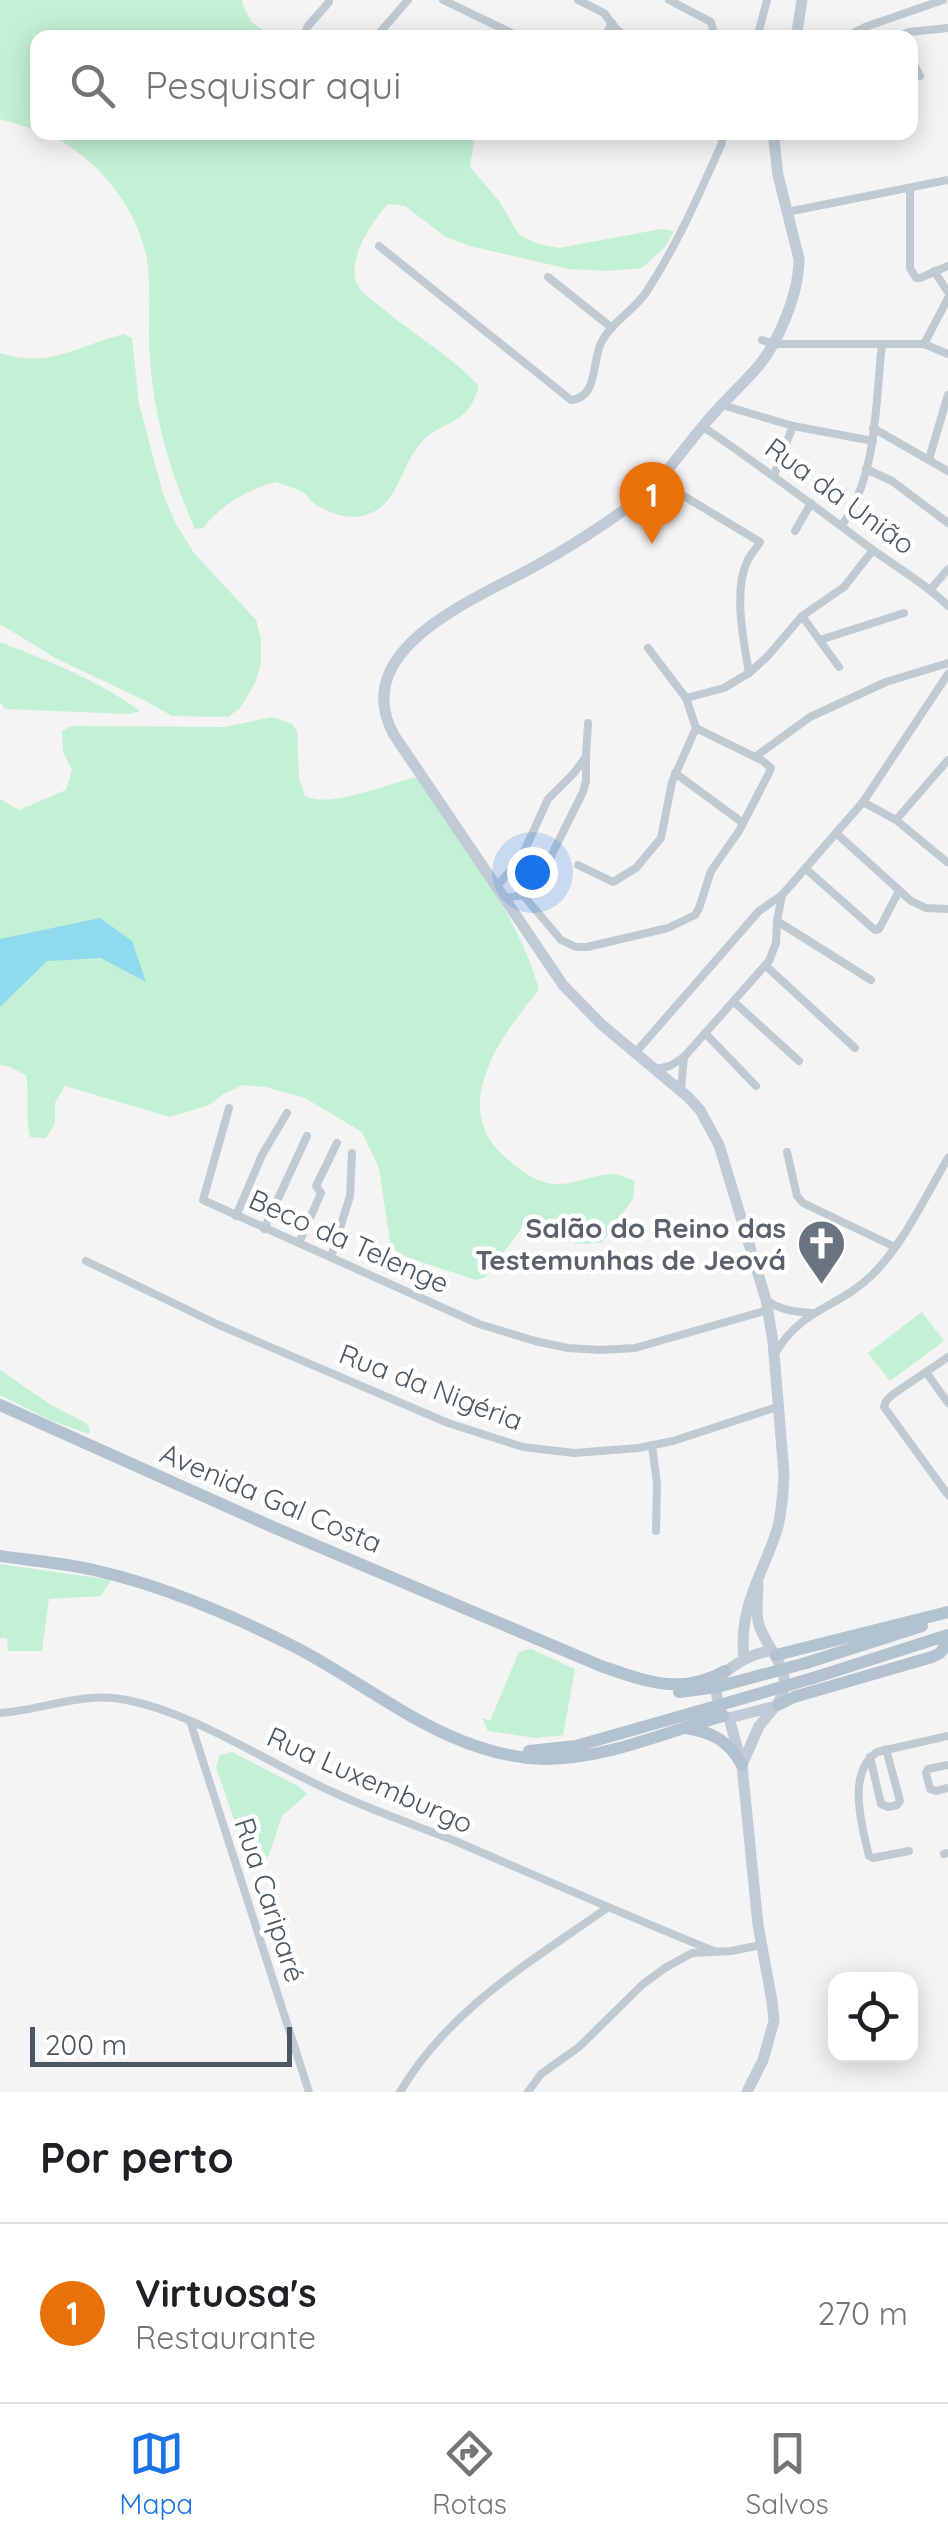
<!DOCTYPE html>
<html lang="pt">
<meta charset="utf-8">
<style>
body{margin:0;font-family:Quicksand,sans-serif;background:#f2f2f2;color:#202124}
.controls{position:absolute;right:30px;bottom:30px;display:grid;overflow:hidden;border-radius:20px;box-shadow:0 5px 25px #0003}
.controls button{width:90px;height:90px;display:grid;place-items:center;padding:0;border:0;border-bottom:2px solid #e0e0e0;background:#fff;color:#202124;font:50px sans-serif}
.scale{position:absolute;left:30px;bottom:25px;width:262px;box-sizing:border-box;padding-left:10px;border:5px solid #4a5661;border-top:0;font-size:28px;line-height:35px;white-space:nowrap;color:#4a5661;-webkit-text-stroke:8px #fff;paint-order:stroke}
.you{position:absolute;left:532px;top:872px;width:35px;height:35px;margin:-25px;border:8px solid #fff;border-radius:50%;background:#1a73e8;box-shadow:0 0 0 15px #1a73e833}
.badge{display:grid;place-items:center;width:65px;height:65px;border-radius:50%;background:#1a73e8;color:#fff;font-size:32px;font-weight:700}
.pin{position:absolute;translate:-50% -82px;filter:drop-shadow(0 2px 5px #0008)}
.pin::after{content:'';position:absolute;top:52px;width:35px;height:30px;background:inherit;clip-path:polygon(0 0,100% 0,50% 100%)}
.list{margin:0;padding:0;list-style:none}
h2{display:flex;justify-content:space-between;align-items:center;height:130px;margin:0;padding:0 40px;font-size:42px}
h2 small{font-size:32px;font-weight:400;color:#757577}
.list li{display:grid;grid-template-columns:65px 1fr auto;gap:30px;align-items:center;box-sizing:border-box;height:180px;padding:0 40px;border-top:2px solid #e0e0e0}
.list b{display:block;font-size:38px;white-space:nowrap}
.list p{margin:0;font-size:32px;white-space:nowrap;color:#757577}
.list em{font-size:32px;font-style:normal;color:#757577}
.icon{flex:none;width:55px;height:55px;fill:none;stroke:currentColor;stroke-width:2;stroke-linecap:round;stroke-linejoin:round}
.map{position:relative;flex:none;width:948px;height:2092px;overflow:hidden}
.search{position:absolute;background:#fff;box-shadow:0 5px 25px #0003;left:30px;right:30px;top:30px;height:110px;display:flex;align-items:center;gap:25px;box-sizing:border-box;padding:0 35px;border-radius:20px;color:#757577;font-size:38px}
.sheet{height:310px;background:#fff}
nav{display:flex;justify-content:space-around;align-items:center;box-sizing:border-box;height:140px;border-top:2px solid #e0e0e0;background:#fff;font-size:28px;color:#757577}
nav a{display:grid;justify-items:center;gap:5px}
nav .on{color:#1a73e8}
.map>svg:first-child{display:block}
</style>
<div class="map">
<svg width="948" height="2092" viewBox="0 0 948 2092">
<rect width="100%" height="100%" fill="#f5f3f3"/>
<g fill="#c3f1d5">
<path d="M0,0H243L242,3L251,22L274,37L38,38L37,130L0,119Z"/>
<path d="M46,133H475L470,167L499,201L519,235L538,244L559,248L661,229L674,231L665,247L642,268L608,271L569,269L470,246L446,237L405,206L388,204C372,221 343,265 359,287C364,295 375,302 382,308C414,335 450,355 479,386C466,429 445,417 421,443C407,458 402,480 390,497C372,523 341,521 315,504C306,498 313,499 304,493C296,488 284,485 275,482C246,491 223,503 203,528L195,529C171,476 154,417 150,359C147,326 152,293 147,260C138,206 94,155 46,133Z"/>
<path d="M124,334L132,338L139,404L163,494L176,524L194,553L256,620L261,639V661L256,681L241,707L228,717L172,716L146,701L57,659L0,624V353C50,369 76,346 124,334Z"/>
<path d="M0,642C47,660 99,681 140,711L129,714L5,709L0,702Z"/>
<path d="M272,717L292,724L297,731L299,778L305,796C332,809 388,783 417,777C460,842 519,914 539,990C502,1034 447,1107 506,1158C518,1169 535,1182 552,1184C573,1186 593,1174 613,1174C621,1175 628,1178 635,1181L633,1199L601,1243L575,1244L525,1223L486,1277L476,1280L409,1258L391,1248L379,1168L362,1132L305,1098L265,1087L243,1085L225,1093L209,1105L170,1117L65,1086L55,1103V1123L46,1138L30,1137C25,1116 30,1096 26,1075L7,1066L0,1065V799L19,810L66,790L72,770L63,752L62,731L71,726L225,727Z"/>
<path d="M922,1312L944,1341L890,1381L868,1353Z"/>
<path d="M0,1370L51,1405L88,1424L90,1430L89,1434L52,1421L0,1395Z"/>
<path d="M0,1564L111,1580L101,1596L49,1599L42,1651H8L7,1638H0Z"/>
<path d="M531,1649L575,1669L563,1735L536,1738L488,1731L482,1718L490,1721L519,1652Z"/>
<path d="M232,1752L300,1787L307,1794L282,1816L269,1855L257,1871L251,1869L216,1767L220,1755Z"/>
</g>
<path fill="#90daee" d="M100,918L132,941L146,982L101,958L47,961L0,1007V939Z"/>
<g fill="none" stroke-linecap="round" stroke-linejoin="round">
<g stroke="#c1cad2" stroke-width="8">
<path d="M443,0L522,38"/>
<path d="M578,0L604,13L616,29L629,38"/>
<path d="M669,0L711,22L714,34L720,38"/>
<path d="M302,38L308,26L329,2"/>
<path d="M375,38L408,0"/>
<path d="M604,38L612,23"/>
<path d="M757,38L767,0"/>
<path d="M843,38L865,27L943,0"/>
<path d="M892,38L909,32L948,28"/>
<path d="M910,57L920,76"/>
<path d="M910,188V268L916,278H920L948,266"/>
<path d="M787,212L948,180"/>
<path d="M379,246L571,400C598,398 592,361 601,343C611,322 635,310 647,291C677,245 699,195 721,145L724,132"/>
<path d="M934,271L948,292"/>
<path d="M548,277L612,328"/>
<path d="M762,340L774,344H924L948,354"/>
<path d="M924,344L948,298"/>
<path d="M722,405L793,426L873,441"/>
<path d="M702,426C761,466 817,508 873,550C899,569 926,584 948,606"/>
<path d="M873,428L948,471"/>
<path d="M929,459L948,395"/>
<path d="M866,469L892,481L948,523"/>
<path d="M774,475L793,426"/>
<path d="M659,481L760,542C756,549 750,555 747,562C733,591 744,643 749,673"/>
<path d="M842,525C878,474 875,404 882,344"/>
<path d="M795,531L811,503"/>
<path d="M931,589L948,569"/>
<path d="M802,616L839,667"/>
<path d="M820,640L904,613"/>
<path d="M686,698L724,688L749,673L767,657L802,616L844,587L873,550"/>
<path d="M755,757L810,717L886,682L948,663"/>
<path d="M675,773L743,823"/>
<path d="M863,802L896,820L947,862"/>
<path d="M896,820L948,760"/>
<path d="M836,833L911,901L926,908L948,909"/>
<path d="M578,865L613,882L636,868L661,838L672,782L696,728"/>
<path d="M806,869L875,930L879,929L899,891"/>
<path d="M497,886L521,858L548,799L573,774L586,757L588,723"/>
<path d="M523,895L561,940L576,947H587L668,928L695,915L699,908L711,871L739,831L768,775L771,768L763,761L696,728L686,698L648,648"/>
<path d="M505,898L523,895L534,890L544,878L553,852L583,792L586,781V758"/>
<path d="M777,921L871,980"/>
<path d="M766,966L855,1048"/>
<path d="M734,1002L799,1061"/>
<path d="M705,1033L756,1086"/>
<path d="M636,1052L759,911L782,895"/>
<path d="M656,1069L670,1066L684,1057L769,961L776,943L777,921L782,895L863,802L948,674"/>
<path d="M681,1089L684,1057"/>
<path d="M229,1108L203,1200L479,1324L535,1341L568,1348L600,1350L635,1348L768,1310"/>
<path d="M787,1152L797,1196L803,1203L895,1247"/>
<path d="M236,1216L262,1155L287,1113"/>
<path d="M264,1229L307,1136"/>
<path d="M299,1243L321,1193L316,1186L337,1143"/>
<path d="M331,1257L350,1196L352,1153"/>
<path d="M86,1261L219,1325L448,1423L523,1447L574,1453L639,1448L673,1441L777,1407"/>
<path d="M766,1300C780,1310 795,1312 812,1313"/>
<path d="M776,1352C802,1308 840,1307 872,1275C903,1245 926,1195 948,1158"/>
<path d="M948,1357L892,1395L886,1401L884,1407L948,1495"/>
<path d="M926,1372L948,1403"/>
<path d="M652,1445L657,1484L656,1531"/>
<path d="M0,1713C46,1710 79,1691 127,1700C197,1714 269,1764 335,1793C374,1811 415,1825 455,1841C541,1878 627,1916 714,1951"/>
<path d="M190,1721L309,2092"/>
<path d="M870,1757L881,1804L888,1807L897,1805L900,1801L886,1749"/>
<path d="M948,1765L928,1769L926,1773L930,1789L936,1791L948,1788"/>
<path d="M909,1851L873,1858L869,1856C862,1826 846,1773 877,1752L948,1736"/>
<path d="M944,1854L948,1853"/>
<path d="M400,2092C450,2008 529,1963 607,1908"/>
<path d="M528,2092L541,2074L579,2047L643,1984L665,1968L692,1953L731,1951L761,1945"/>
</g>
<g stroke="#c1cbd6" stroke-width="11">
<path d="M796,38L802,0"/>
<path d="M758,1584C758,1598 755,1612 759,1625C769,1655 799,1673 776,1706L729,1718L723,1716C711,1688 714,1677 740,1662C750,1656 759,1652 771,1651"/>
<path d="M744,1659C738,1608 762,1576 777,1530C782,1512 783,1493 784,1474L773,1342L766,1300L719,1145L700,1110L688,1097L601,1024L563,985L394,735C347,650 473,600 530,569C565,550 600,528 632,504C661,483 680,453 703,426C719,406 738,389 755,370C778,345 799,293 799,259L778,175L773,132"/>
<path d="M729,1718L742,1765L758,1925L772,2001L774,2021L763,2060L747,2092"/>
<path d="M742,1765L759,1726L774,1708"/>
</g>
<g stroke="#b3c2d1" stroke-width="12">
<path d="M0,1405L275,1528L601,1666C645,1681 681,1696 725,1671"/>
<path d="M0,1556C33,1561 66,1563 98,1571C167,1587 234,1616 297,1648C377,1690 450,1757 545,1759C606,1759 665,1732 723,1716"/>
<path d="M776,1655L948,1612"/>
<path d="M806,1663L922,1626"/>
<path d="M813,1678L948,1635"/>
<path d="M778,1705L794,1697L932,1657L940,1653L948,1642"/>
<path d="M686,1728C712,1732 729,1741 742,1765"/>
<path d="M529,1751L576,1746L692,1713"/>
</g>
<g stroke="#b3c2d1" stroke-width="12">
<path d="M679,1692L717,1687L806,1663"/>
<path d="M692,1713L813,1678"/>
</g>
</g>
<defs>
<symbol id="church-pin" viewBox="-11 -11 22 30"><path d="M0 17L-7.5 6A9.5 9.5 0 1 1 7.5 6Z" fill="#6b7280" stroke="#fff"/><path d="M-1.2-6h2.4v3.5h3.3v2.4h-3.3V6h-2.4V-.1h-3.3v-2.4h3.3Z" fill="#fff"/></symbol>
</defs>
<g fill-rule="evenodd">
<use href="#church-pin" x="794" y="1216" width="55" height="75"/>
</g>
<g text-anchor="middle" stroke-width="9" stroke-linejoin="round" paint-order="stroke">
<g font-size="28" fill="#4a5661" stroke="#fff">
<text transform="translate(840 496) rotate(36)" y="10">Rua da União</text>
<text transform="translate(349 1241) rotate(24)" y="10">Beco da Telenge</text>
<text transform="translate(431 1387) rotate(21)" y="10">Rua da Nigéria</text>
<text transform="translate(271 1498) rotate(23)" y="10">Avenida Gal Costa</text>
<text transform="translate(370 1780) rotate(24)" y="10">Rua Luxemburgo</text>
<text transform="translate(270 1900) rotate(72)" y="10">Rua Cariparé</text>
</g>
<g font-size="28" font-weight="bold" fill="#5b616d" stroke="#fff" text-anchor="end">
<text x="786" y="1238">Salão do Reino das<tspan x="786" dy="32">Testemunhas de Jeová</tspan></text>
</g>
</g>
</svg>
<div class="controls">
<button><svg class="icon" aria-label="locate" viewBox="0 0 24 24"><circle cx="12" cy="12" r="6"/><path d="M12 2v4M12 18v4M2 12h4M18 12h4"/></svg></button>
</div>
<div class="scale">200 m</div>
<div class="you"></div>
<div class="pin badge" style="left:652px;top:544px;background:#e8710a">1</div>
<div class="search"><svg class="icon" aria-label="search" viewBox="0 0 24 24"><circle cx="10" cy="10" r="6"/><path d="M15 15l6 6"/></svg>Pesquisar aqui</div>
</div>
<section class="sheet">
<h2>Por perto<small></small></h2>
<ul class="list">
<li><span class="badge" style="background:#e8710a">1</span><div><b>Virtuosa's</b><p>Restaurante</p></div><em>270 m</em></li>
</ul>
</section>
<nav>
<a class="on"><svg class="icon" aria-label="map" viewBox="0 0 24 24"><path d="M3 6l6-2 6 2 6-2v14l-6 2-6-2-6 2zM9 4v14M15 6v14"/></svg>Mapa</a>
<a><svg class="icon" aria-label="directions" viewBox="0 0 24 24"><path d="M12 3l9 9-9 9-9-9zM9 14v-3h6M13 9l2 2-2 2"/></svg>Rotas</a>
<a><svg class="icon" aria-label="saved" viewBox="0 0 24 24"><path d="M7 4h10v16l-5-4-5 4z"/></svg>Salvos</a>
</nav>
